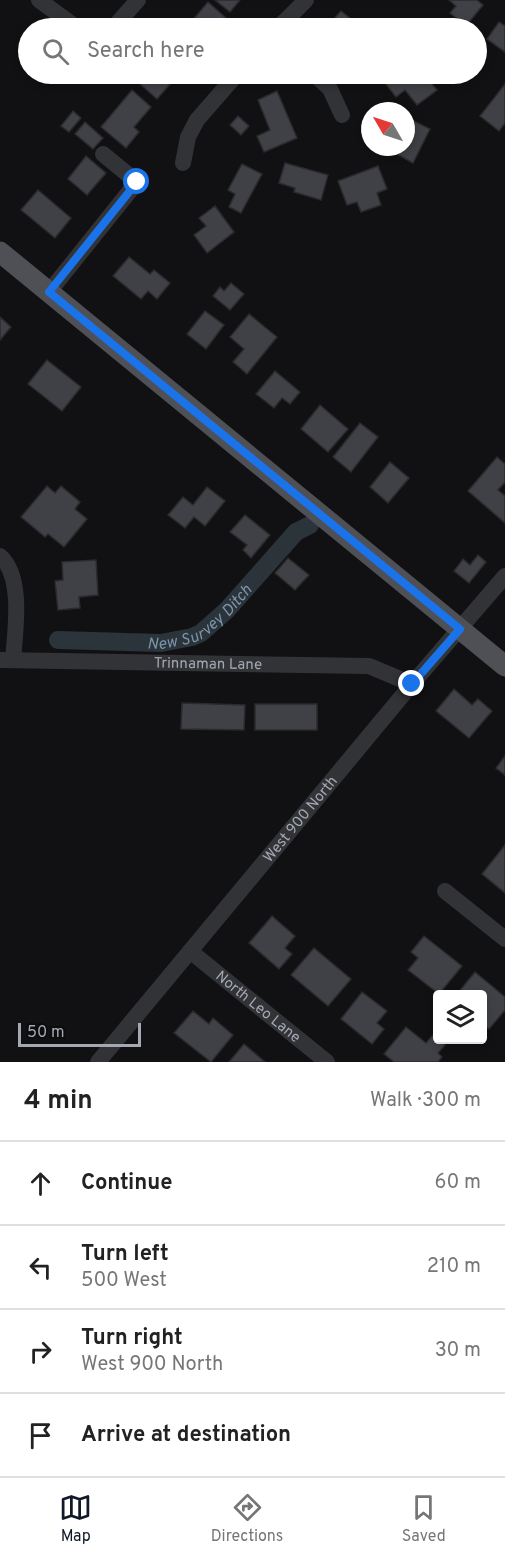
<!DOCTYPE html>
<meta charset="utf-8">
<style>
body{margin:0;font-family:Overpass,sans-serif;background:#f6f6f6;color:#222}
.controls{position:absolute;right:18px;bottom:18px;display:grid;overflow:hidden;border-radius:6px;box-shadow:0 3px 9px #0003}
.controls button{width:54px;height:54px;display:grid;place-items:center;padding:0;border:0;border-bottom:2px solid #e0e0e0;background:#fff;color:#222;font:30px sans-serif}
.compass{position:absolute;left:361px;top:102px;width:54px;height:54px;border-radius:50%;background:#fff;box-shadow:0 3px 9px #0003;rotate:309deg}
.scale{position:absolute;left:18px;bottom:15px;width:123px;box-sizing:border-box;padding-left:6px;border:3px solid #a3a8b2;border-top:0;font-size:16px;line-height:21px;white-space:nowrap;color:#a3a8b2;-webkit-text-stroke:4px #0c0c0e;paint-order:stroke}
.stop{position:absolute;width:18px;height:18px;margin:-14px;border:4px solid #1a73e8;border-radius:50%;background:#fff}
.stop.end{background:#1a73e8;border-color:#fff;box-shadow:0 2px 6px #0008}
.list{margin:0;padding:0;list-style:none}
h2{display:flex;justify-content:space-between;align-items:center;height:78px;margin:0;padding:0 24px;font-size:26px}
h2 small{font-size:20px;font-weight:400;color:#767676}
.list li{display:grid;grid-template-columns:39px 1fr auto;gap:18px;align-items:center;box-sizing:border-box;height:84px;padding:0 24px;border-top:2px solid #e0e0e0}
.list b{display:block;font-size:22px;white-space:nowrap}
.list p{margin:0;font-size:20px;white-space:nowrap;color:#767676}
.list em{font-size:20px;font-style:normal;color:#767676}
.icon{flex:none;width:33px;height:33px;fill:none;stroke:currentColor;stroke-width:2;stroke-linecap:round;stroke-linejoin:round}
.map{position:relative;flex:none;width:505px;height:1062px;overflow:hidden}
.search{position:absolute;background:#fff;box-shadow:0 3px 9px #0003;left:18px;right:18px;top:18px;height:66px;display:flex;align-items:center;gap:15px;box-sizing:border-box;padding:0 21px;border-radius:33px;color:#767676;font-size:22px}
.sheet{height:414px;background:#fff}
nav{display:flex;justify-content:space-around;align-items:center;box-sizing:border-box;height:84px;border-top:2px solid #e0e0e0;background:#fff;font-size:16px;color:#767676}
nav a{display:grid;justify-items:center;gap:3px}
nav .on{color:#111827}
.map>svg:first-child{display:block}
</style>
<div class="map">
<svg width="505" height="1062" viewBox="0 0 505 1062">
<rect width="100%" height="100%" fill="#111113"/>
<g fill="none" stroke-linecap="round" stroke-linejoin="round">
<path stroke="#2b343a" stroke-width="18" id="s1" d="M58,640L161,643L192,637L201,633L227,610L296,532L310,525"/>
</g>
<g fill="#404146" stroke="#2b2b2e" stroke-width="1.5">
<path d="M215,0H240L230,12Z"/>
<path d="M477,0L483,5L466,26L450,13L456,6L449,0Z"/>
<path d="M208,2L226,18L217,28H186Z"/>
<path d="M341,11L362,28H326Z"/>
<path d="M499,22L505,26V52L487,39Z"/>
<path d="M149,74H179L157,99L140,84Z"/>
<path d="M378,74H424L437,90L417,105L405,90L396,97Z"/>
<path d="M505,84V123L499,131L480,116Z"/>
<path d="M132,90L151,107L134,127L139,132L126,148L101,127Z"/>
<path d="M277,91L297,138L264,152L257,136L270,130L258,100Z"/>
<path d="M73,111L81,118L69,132L61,126Z"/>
<path d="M238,116L249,126L241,135L230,125Z"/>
<path d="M406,117L430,129L413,163L389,150L391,147H406Z"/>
<path d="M85,122L103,138L93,149L75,134Z"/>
<path d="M86,156L106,173L87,195L68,179Z"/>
<path d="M285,163L328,175L321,200L294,192L295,188L279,183Z"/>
<path d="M242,164L262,174L241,213L229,207L235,194L228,190Z"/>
<path d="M378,166L387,189L377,193L381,205L361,212L357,202L347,205L338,181Z"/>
<path d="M38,190L71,218L55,238L21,210Z"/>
<path d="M215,206L234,232L207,253L194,235L206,226L199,218Z"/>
<path d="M129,257L150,274L154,270L170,283L157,299L148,291L141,299L113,276Z"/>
<path d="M231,283L244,294L230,310L213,296L220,287L224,291Z"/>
<path d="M205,311L224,325L206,349L187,334Z"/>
<path d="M249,314L277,337L247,374L233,362L244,349L230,337Z"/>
<path d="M0,317L11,327L0,340Z"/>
<path d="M47,360L81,387L62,411L28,384Z"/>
<path d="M275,371L300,392L290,404L282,398L274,408L256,394Z"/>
<path d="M320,405L348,429L328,452L301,429Z"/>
<path d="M360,423L378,437L351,472L333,457Z"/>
<path d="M497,457L505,464V482L498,490L505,496V523L468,491Z"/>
<path d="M390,462L409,478L388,503L370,487Z"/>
<path d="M47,486L55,493L61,486L80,502L75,509L87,519L64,547L48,534L45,537L21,517Z"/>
<path d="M207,487L225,501L205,526L194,517L185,528L168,515L183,497L193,505Z"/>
<path d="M245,515L270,535L251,558L243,550L247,545L230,532Z"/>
<path d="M478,555L486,562L469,583L454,571L463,559L470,565Z"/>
<path d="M288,558L309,575L295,590L275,573Z"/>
<path d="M96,560L98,595L79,597L80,608L58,610L55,581L63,580L62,562Z"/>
<path d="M454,689L472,705L478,699L492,711L469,738L436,711Z"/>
<path d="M182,703L245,705L244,730L181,729Z"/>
<rect x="255" y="704" width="62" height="26"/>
<path d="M505,756V775L496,768Z"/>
<path d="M505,845V893L482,874Z"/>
<path d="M272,916L295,936L285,948L292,954L279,969L249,943Z"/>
<path d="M424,936L462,966L439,994L408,970L418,958L411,952Z"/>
<path d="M314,948L351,979L328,1006L291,975Z"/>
<path d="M475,972L505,997V1010L489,1029L482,1024V994H457Z"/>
<path d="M362,992L387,1011L377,1023L384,1029L372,1044L341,1019Z"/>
<path d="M193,1011L209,1024L213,1018L233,1035L211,1062L174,1033Z"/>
<path d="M406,1027L426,1043L433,1035L445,1045L438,1053L442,1057L438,1062H394L384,1054Z"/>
<path d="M244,1044L265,1062H229Z"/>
</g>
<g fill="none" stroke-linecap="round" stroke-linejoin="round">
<g stroke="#323337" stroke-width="16">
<path d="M39,0L77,28"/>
<path d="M113,28L138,0"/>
<path d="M278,28L306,0"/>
<path d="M314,74L330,89L342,115"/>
<path d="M183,163L188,137L197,120L237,74"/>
<path d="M49,292L137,182L103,154"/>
<path d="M0,556C24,577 15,632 13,660"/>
<path id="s2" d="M0,660L369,666L412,684"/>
<path d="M445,891L505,939"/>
<path id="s3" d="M190,951L327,1062"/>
<path id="s4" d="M98,1062L412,684L505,576"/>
</g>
<path stroke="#4f5056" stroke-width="21" d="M0,252L505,666"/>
</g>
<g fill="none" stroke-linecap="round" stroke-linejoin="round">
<path stroke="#1a73e8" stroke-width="8" d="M137,182L49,292L460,629L412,684"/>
</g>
<g text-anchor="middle" stroke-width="4.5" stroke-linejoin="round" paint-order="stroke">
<g font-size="15" fill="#a3a8b2" stroke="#0c0c0e">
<text dy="5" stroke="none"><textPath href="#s2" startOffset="208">Trinnaman Lane</textPath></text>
<text dy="5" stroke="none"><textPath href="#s4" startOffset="316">West 900 North</textPath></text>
<text dy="5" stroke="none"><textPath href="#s3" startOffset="88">North Leo Lane</textPath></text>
</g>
<g font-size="16" font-style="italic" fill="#7c95ac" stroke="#0c0c0e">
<text dy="6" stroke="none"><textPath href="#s1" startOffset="150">New Survey Ditch</textPath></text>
</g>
</g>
</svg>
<div class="controls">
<button><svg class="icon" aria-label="layers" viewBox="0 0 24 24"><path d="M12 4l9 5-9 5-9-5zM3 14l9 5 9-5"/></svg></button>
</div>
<svg class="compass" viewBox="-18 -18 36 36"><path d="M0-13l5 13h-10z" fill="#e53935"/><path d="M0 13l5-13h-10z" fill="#767676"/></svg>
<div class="scale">50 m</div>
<div class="stop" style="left:137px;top:182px"></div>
<div class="stop end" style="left:412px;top:684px"></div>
<div class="search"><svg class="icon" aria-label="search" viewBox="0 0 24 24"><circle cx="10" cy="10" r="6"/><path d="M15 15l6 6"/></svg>Search here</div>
</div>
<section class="sheet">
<h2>4 min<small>Walk · 300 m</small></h2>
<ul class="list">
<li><svg class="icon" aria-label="ahead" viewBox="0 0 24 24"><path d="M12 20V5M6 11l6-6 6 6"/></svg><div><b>Continue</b></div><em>60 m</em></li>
<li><svg class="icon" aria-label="left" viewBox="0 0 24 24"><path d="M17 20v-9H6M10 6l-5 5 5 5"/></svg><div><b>Turn left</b><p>500 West</p></div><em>210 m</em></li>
<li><svg class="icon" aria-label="right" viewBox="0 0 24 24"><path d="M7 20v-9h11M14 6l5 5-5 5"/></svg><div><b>Turn right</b><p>West 900 North</p></div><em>30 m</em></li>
<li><svg class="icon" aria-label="arrive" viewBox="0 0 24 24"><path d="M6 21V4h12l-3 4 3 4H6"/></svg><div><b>Arrive at destination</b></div></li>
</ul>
</section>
<nav>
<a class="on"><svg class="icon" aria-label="map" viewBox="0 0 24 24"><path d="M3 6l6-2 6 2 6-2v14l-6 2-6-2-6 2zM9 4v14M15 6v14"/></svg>Map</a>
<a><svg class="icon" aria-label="directions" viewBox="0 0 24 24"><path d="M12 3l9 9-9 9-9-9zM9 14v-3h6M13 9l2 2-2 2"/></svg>Directions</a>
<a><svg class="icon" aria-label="saved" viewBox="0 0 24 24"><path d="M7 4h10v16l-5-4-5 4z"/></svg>Saved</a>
</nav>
